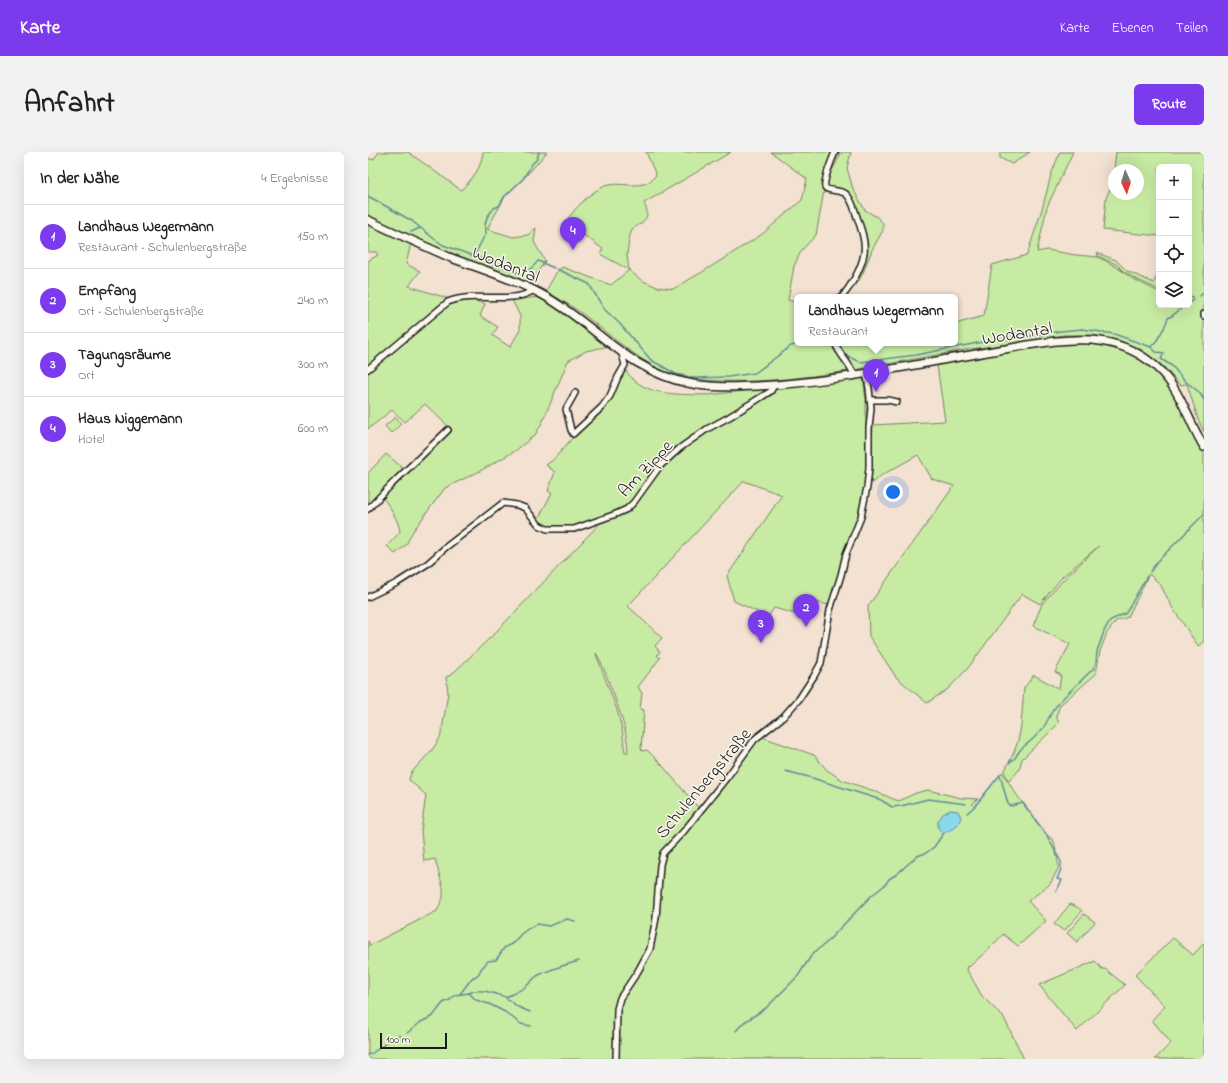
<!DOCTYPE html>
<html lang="de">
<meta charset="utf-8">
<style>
body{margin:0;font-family:"Indie Flower",sans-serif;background:#f2f2f2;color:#222}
.controls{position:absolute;right:12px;top:12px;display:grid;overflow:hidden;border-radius:6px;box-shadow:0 4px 16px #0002}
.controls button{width:36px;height:36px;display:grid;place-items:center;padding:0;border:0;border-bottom:1px solid #e0e0e0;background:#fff;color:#222;font:20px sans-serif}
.compass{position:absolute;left:740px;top:12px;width:36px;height:36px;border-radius:50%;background:#fff;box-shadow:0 4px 16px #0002;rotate:176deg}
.scale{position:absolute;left:12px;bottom:10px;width:67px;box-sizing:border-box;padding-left:4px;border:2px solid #1c1c1c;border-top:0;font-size:11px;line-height:14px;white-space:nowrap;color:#1c1c1c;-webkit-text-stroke:3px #fbf7ec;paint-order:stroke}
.you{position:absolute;left:525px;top:340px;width:14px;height:14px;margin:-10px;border:3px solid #fff;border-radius:50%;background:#1a73e8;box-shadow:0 0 0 6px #1a73e833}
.badge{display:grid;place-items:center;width:26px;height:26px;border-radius:50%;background:#7c3aed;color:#fff;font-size:13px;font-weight:700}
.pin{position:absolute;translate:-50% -33px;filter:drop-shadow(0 1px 2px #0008)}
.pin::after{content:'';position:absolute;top:21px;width:14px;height:12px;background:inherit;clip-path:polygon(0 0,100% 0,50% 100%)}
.popup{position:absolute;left:426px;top:142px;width:164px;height:52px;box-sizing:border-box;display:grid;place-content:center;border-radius:6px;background:#fff;filter:drop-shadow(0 1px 3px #0005);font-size:13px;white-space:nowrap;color:#767676}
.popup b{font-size:15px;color:#222}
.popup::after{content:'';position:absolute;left:50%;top:100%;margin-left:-8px;border:8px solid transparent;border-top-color:#fff}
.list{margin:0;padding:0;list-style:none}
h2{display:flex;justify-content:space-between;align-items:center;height:52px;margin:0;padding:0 16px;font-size:17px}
h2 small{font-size:13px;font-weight:400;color:#767676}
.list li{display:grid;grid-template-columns:26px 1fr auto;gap:12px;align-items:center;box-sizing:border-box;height:64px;padding:0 16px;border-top:1px solid #e0e0e0}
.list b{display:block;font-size:15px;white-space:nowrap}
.list p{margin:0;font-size:13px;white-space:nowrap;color:#767676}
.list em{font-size:13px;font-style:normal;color:#767676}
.icon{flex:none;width:22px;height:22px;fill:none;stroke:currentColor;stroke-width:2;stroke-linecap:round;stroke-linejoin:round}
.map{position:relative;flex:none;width:836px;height:907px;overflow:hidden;border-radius:6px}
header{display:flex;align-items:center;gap:24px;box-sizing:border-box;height:56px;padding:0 20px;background:#7c3aed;color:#fff}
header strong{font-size:19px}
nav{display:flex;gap:22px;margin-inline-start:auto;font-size:14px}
.intro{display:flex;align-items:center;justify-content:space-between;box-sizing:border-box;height:96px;padding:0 24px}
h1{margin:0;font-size:28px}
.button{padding:10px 18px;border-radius:6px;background:#7c3aed;color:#fff;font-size:14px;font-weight:700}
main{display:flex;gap:24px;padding:0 24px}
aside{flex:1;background:#fff;border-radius:6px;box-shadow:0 4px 16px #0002}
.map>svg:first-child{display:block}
</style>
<header>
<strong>Karte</strong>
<nav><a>Karte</a><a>Ebenen</a><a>Teilen</a></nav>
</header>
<div class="intro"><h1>Anfahrt</h1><a class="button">Route</a></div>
<main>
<aside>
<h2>In der Nähe<small>4 Ergebnisse</small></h2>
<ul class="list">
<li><span class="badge">1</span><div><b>Landhaus Wegermann</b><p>Restaurant · Schulenbergstraße</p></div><em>150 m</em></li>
<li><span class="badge">2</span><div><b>Empfang</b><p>Ort · Schulenbergstraße</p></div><em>240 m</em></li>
<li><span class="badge">3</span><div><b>Tagungsräume</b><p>Ort</p></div><em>300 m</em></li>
<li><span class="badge">4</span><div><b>Haus Niggemann</b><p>Hotel</p></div><em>600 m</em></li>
</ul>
</aside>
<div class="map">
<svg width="836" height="907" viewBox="0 0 836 907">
<rect width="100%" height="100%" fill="#f3e1d2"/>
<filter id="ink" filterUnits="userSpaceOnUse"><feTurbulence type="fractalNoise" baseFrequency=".025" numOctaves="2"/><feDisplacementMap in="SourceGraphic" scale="8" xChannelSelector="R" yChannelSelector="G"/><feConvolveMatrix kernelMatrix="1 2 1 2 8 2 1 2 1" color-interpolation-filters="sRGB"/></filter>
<g filter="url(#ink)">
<g fill="#c8eba4" stroke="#728460" fill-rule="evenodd">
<path d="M11,0H40L93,38C105,26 113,17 115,0H179L158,24L138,43L119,77L145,85L160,83L168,76L166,90L177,109L162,132L75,98L0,64V6L5,8Z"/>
<path d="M278,0H363L276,51C283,65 277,70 264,77L261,87L259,103L261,118L273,128L289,135L305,137L336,119L393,83L434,48L439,27L403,0H472L463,17L457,24L456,39L448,83L433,99L426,114L420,148L429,151V191H465C469,200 475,208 481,217L480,219C433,226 385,232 337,228C322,227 308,225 293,218C263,203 239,180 212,160C201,152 189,146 178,139L188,121L194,115L243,133L261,118L232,102L235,97L198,70C205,58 223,39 237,34C250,29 268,37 281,30C283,28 286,25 288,23Z"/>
<path d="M474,0H483L479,16L485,37L497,58L509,65L515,71V78L504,98L495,121L491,129L486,131L497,101L480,41L457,35L458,25L465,17Z"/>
<path d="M632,0H662L644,12L632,6Z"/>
<path d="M692,0H705L679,55L669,100L679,98L708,103L730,105L747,114L765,127L791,140V153H821V146L825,145L823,144H821V15H791V84L735,78L738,46L741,39L744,35L746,19V42H770V18H746L748,0H836V158L835,163L836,167V280L830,267L819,232L812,233L796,215L772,197L750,188L724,183H696L651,191L601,197L486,218L469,191H587V172L616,164L624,113L659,103L675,54L683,23Z"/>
<path d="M0,71L43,91L38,112L52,119L41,134L79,146L0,214V109L10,103L8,100H0Z"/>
<path d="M729,101L748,108L759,119L786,131L791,118V138L766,126L755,119L748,112L730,104Z"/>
<path d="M171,145L197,159L241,194L218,199L200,209L174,271L167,283L147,299L112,319L77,336L45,379L38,393L27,402L19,394L32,380C32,371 20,351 14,345L61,298L84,278L57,252L37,270L24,258L0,277V219L84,150L104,148L117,152L112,164L130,175L124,183L142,195L152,178V164L144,148Z"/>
<path d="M715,191L747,195L760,200L773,207L794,222L814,255L813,264L817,265L829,290L836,302V489L830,494L804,455L792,432L781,422L760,465L748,469L739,481L732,499L728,522L692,553L688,564L691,571L654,607L651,618L641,629L636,620L646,600L650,589L653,574L656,536L666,523L691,537L693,523L687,520L702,492L665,474L674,452L698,425L731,394L695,424L672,452L654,442L600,516L580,537L559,551L528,525L501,484L500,454L586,334L564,327L550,303L514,323L500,334L503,313L505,273L577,269L569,213L676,194Z"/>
<path d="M256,217C260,221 263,226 267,229C287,245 318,242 341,243L495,225L498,249V335L495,354L482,387L461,453L443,449L434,464L406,456L400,465L366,449L359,424L414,343L376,329L260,454L294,486L287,494L292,500L289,503L292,506L270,535L274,541L272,557L276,558L273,596L274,599L279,598L294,613L334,660L385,591L394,585L446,603L459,618L474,628L509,640L525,647L531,649L548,641L560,638L593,646L610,647L604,652L607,654L634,620L646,639L669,671L679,683L686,689L691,715L682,732L660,749L678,769L650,794L635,782L623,795L601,815L600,814L599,818L614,844L636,866L656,907H0V789L2,793L69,759L75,746V736L67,707L56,709L53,679L58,643L41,628L43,621L64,598L72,586L74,578L80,541L78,525L83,523L125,483L238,365L206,376H181L173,373L169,369L184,341L180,339L187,320L178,313L185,308L208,282L236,255ZM228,501C234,511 238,522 242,533C250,554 259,577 260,600H257L254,577L249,558L228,502Z"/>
<path d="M28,265L33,272L23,281L17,274Z"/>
<path d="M18,302L37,318L0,355V321Z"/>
<path d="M702,752L709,755L714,759L696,779L686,772Z"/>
<path d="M716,762L727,770L709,790L699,781Z"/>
<path d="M805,786L825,803L836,791V907H787L803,891L784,868L797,854L767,823Z"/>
<path d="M727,809L734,817H737L757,833L709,879L671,833Z"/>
</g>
<path fill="#8bd7eb" stroke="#5f8c98" d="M582,658L590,659L593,665C590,677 582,677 575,682L570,676V669L575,662Z"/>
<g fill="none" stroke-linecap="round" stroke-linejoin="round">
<g stroke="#5f8c98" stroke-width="1.5">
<path d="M0,44L44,69L65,86L75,93L106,104L118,81L117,73L119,65L126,56L131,54L136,45L155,27L164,12L169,7L171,0"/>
<path d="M43,80L52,76"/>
<path d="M110,105L152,122C161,120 165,115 170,109L186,116"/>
<path d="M189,117L221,132L236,157L251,171L283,208L308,222L327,226L360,225L387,221L423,194L435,191"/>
<path d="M832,144L836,140"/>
<path d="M821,151L825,148"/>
<path d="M450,191L466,194"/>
<path d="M783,195L789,188L796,176L800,166L805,163L818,153"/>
<path d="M475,200L485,207L493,210L548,203L625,188L657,185L693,179L714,177L746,182L783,195L788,200L796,201L793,207L804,214L817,229L831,240L836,248"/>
<path d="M782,420L789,410L836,362"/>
<path d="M641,611L647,606L652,598L666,586L676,575L685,558L695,546L725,517L728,511L729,499L737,477L743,468L758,461L779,424"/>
<path d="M417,619L441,625L513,648L524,655L533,654L560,647L598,652"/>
<path d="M632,623L640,652L643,654L655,651L678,682L693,710V717L689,727L694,728L688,740"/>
<path d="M599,661L607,654L631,624"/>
<path d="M101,841C111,835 127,842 138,845C144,842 152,839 157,835C162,832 165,827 169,824C182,817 196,813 211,809"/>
<path d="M92,842L104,826L110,823L113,817L120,809L128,808L136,796L145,791L153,782L161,776L169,772L181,774L199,767L207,769"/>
<path d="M138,846L150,855L162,860"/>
<path d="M368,879L375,871L398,856L430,824L445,801L457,792L503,744L517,733L521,727L529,722L549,704L558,701L566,695L575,682"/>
<path d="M39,881L47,875L53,870L65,864L75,851L82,848L87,843L101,841L108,848L121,852L137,860L153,872L163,874"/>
<path d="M0,902H3L25,886L32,883"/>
</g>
<defs>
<g id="street">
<path d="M467,0C464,8 455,28 457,35C459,40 474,37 479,43C484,48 486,56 488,62C492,74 498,89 496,101C494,116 483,134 474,145"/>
<path d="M836,162V164"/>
<path d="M467,191C471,203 482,211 486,223"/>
<path d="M0,217L80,150C108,138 142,154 166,138"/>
<path d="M207,241L198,257L203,278L205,282L234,255L242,244L250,225L257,213L254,202"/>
<path d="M502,248H520L529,250"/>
<path d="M0,357L25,331L80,278"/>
<path d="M0,445L29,431L59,412L78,395L135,351L149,353L157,356L171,373L179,377H206L248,362L259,357L266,350L292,314L312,296L339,277L361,265L387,249L403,239L406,233"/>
<path d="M248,907L249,857L252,846L270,819L282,797L288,766L292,713L295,701L316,679L360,624L387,587L415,565L431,547L446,524L453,511L462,458L473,423L478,402L493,365L499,335L501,316V276L503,256L501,236L498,221"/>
</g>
<path id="secondary" d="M0,68C27,81 54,93 81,105C112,117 144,126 173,142C224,169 259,219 320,231C342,236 367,235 390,234C470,230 552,211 631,198C662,193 693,186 724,188C745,190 764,196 781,209C812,232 817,263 836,295"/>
</defs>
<use href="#street" stroke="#1c1c1c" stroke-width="8"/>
<use href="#secondary" stroke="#1c1c1c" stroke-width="10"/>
<use href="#street" stroke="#fbf7ec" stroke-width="5"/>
<use href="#secondary" stroke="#fbf7ec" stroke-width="7"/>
</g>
</g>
<g text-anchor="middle" stroke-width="3" stroke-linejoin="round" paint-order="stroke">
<g font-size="18" fill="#1c1c1c" stroke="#fbf7ec">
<text transform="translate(138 112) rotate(22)" y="6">Wodantal</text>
<text transform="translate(649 181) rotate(-9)" y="6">Wodantal</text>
<text transform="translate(277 316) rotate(-47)" y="6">Am Zippe</text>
<text transform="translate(335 631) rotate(-50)" y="6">Schulenbergstraße</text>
</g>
</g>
</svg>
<div class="controls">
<button>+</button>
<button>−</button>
<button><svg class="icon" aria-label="locate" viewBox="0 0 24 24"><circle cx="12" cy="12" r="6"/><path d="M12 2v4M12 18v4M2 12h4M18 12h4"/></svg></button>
<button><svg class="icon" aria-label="layers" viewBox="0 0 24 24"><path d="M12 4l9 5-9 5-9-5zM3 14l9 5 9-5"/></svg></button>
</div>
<svg class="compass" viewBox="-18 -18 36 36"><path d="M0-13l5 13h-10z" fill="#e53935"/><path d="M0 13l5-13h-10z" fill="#767676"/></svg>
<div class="scale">100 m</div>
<div class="you"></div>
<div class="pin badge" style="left:508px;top:240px">1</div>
<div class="popup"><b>Landhaus Wegermann</b>Restaurant</div>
<div class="pin badge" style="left:438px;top:475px">2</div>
<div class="pin badge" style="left:393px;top:491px">3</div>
<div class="pin badge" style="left:205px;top:98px">4</div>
</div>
</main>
